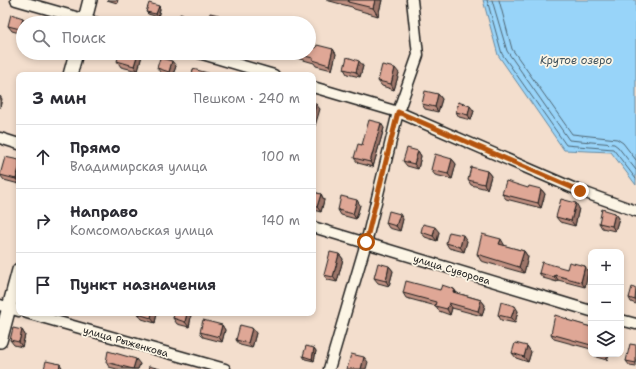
<!DOCTYPE html>
<html lang="ru">
<meta charset="utf-8">
<style>
body{margin:0;font-family:"Shantell Sans",sans-serif;background:#f7f7f7;color:#2b2b33}
.controls{position:absolute;right:12px;bottom:12px;display:grid;overflow:hidden;border-radius:8px;box-shadow:0 2px 6px #0003}
.controls button{width:36px;height:36px;display:grid;place-items:center;padding:0;border:0;border-bottom:1px solid #e1e1e2;background:#fff;color:#2b2b33;font:20px sans-serif}
.stop{position:absolute;width:12px;height:12px;margin:-9px;border:3px solid #b45309;border-radius:50%;background:#fff}
.stop.end{background:#b45309;border-color:#fff;box-shadow:0 1px 4px #0008}
.list{margin:0;padding:0;list-style:none}
h2{display:flex;justify-content:space-between;align-items:center;height:52px;margin:0;padding:0 16px;font-size:17px}
h2 small{font-size:13px;font-weight:400;color:#7c7c81}
.list li{display:grid;grid-template-columns:26px 1fr auto;gap:12px;align-items:center;box-sizing:border-box;height:64px;padding:0 16px;border-top:1px solid #e1e1e2}
.list b{display:block;font-size:15px;white-space:nowrap}
.list p{margin:0;font-size:13px;white-space:nowrap;color:#7c7c81}
.list em{font-size:13px;font-style:normal;color:#7c7c81}
.icon{flex:none;width:22px;height:22px;fill:none;stroke:currentColor;stroke-width:2;stroke-linecap:round;stroke-linejoin:round}
.map{position:relative;flex:none;width:636px;height:369px;overflow:hidden}
.search{position:absolute;background:#fff;box-shadow:0 2px 6px #0003;left:16px;top:16px;width:300px;height:44px;display:flex;align-items:center;gap:10px;box-sizing:border-box;padding:0 14px;border-radius:22px;color:#7c7c81;font-size:15px}
.panel{position:absolute;background:#fff;box-shadow:0 2px 6px #0003;left:16px;top:72px;width:300px;height:244px;border-radius:8px}
.map>svg:first-child{display:block}
</style>
<div class="map">
<svg width="636" height="369" viewBox="0 0 636 369">
<rect width="100%" height="100%" fill="#f3decd"/>
<filter id="ink" filterUnits="userSpaceOnUse"><feTurbulence type="fractalNoise" baseFrequency=".025" numOctaves="2"/><feDisplacementMap in="SourceGraphic" scale="8" xChannelSelector="R" yChannelSelector="G"/><feConvolveMatrix kernelMatrix="1 2 1 2 8 2 1 2 1" color-interpolation-filters="sRGB"/></filter>
<g filter="url(#ink)">
<path fill="#98d4f9" stroke="#668aa1" d="M483,0H636V185L611,152L564,150L498,55Z"/>
<g fill="none" stroke-linecap="round" stroke-linejoin="round">
<g stroke="#4e6674" stroke-width="1">
<path d="M487,0L502,54L566,145L613,149L636,179"/>
<path d="M492,0L507,51L569,140L614,144L618,147L636,170"/>
<path d="M499,0L512,49L572,134L617,139L623,143L636,160"/>
</g>
<defs>
<g id="minor">
<path d="M16,0L97,23"/>
<path d="M199,53L274,75"/>
<path d="M313,87L398,112L580,191L636,211"/>
<path d="M0,138L19,144"/>
<path d="M313,227L591,311"/>
<path d="M0,305L19,311"/>
<path d="M27,313L225,369"/>
<path d="M621,320L636,324"/>
<path d="M329,369L366,243L398,112L418,55L412,0"/>
</g>
<g id="tertiary">
<path d="M84,23L90,0"/>
<path d="M70,75L76,53"/>
<path d="M0,341L19,270"/>
</g>
</defs>
<use href="#minor" stroke="#1c1c1c" stroke-width="13"/>
<use href="#tertiary" stroke="#1c1c1c" stroke-width="16"/>
<use href="#minor" stroke="#fcf5e5" stroke-width="10"/>
<use href="#tertiary" stroke="#fcf5e5" stroke-width="13"/>
</g>
<g fill="#c09081" stroke="#1c1c1c">
<path d="M107,0H118L117,3Z"/>
<path d="M326,0H382L378,16L354,9L352,7Z"/>
<path d="M159,6L160,9L158,17L148,14L146,12Z"/>
<path d="M23,18L27,23H23V34L12,31L8,26Z"/>
<path d="M316,48L333,49L336,54L332,70L316,66L314,63L293,57L290,53H309Z"/>
<path d="M92,53H105L104,56Z"/>
<path d="M142,55L138,71L121,67L117,61Z"/>
<path d="M176,66L173,75H167L161,73L157,68Z"/>
<path d="M363,66L360,77L347,74L344,69Z"/>
<path d="M399,73L394,90L382,86L378,81Z"/>
<path d="M438,94L442,99L438,112L425,109L422,104Z"/>
<path d="M474,111L471,120L459,117L456,112Z"/>
<path d="M384,128L373,167L358,163L354,158L362,145Z"/>
<path d="M418,151L421,156L418,169L407,166L403,161Z"/>
<path d="M452,159L456,164L452,179L435,175L431,170Z"/>
<path d="M19,160V184L4,180L0,175Z"/>
<path d="M487,171L491,176L487,189L471,185L468,180Z"/>
<path d="M541,189L545,194L541,208L506,199L502,194Z"/>
<path d="M313,192L321,194L324,200L321,212L313,210Z"/>
<path d="M360,205L356,219L341,215L338,210Z"/>
<path d="M579,208L575,226L560,222L556,217Z"/>
<path d="M615,213L619,218L615,231L602,228L599,223Z"/>
<path d="M403,219L400,231L389,228L386,223Z"/>
<path d="M421,232H439L437,241L425,237Z"/>
<path d="M467,241L464,252L449,248L446,243Z"/>
<path d="M505,246L524,251L528,257L524,273L481,261L477,254Z"/>
<path d="M339,254L343,259L337,282L328,280L324,275Z"/>
<path d="M389,266L393,271L389,286L378,283L374,278Z"/>
<path d="M585,266L588,272L585,287L558,280L557,282L543,278L539,273L567,269Z"/>
<path d="M454,289L457,293L481,300L485,305L482,316L452,308L450,315L439,311L436,306L406,298L403,293Z"/>
<path d="M636,289V304L631,302L629,298Z"/>
<path d="M518,311L515,323L501,320L498,315Z"/>
<path d="M157,313L155,323L142,319L138,314Z"/>
<path d="M175,313H189L191,317L189,327L177,324L173,318Z"/>
<path d="M567,319L569,321L591,327V349L554,339L551,334Z"/>
<path d="M222,325L225,330L222,342L203,337L200,332Z"/>
<path d="M22,330L25,335L22,347L14,345L10,340Z"/>
<path d="M256,333L252,348L240,345L236,340Z"/>
<path d="M636,345V367L630,366L626,361Z"/>
<path d="M527,346L531,352L528,362L516,358L512,353Z"/>
<path d="M314,348L316,351L314,361L305,359L303,356Z"/>
<path d="M594,354H609L607,360L596,357Z"/>
<path d="M106,362L140,364L138,369H117L109,367Z"/>
</g>
<g fill="#9c7569" stroke="#1c1c1c">
<path d="M375,0H382L378,16L373,8Z"/>
<path d="M159,6L160,9L158,17L156,14Z"/>
<path d="M219,15L223,20L222,23H217Z"/>
<path d="M23,18L27,23H23V32L20,29Z"/>
<path d="M195,18L199,23H194Z"/>
<path d="M333,49L336,54L332,70L329,65Z"/>
<path d="M102,53H105L104,56Z"/>
<path d="M138,53H141L142,55L138,71L134,66Z"/>
<path d="M172,61L176,66L173,75H172L169,72Z"/>
<path d="M359,61L363,66L360,77L356,72Z"/>
<path d="M395,68L399,73L394,90L391,84Z"/>
<path d="M438,94L442,99L438,112L435,107Z"/>
<path d="M0,96L2,99L0,108Z"/>
<path d="M316,104L320,109L315,126L313,123V116Z"/>
<path d="M470,106L474,111L471,120L468,115Z"/>
<path d="M381,123L384,128L373,167L370,162Z"/>
<path d="M418,151L421,156L418,169L414,164Z"/>
<path d="M452,159L456,164L452,179L448,174Z"/>
<path d="M19,168V184L16,179Z"/>
<path d="M487,171L491,176L487,189L484,184Z"/>
<path d="M541,189L545,194L541,208L538,203Z"/>
<path d="M321,194L324,200L321,212L317,207Z"/>
<path d="M357,200L360,205L356,219L353,214Z"/>
<path d="M576,203L579,208L575,226L571,221Z"/>
<path d="M615,213L619,218L615,231L612,226Z"/>
<path d="M400,214L403,219L400,231L396,226Z"/>
<path d="M435,227L439,232L437,241L433,236Z"/>
<path d="M463,235L467,241L464,252L460,247Z"/>
<path d="M501,239L505,246L504,251L499,244Z"/>
<path d="M524,251L528,257L524,273L519,267Z"/>
<path d="M339,254L343,259L337,282L333,277Z"/>
<path d="M389,266L393,271L389,286L386,281Z"/>
<path d="M585,266L588,272L585,287L581,282Z"/>
<path d="M555,275L558,280L557,282L554,277Z"/>
<path d="M454,289L457,294L453,292Z"/>
<path d="M481,300L485,305L482,316L478,311Z"/>
<path d="M449,303L452,308L450,315L447,309Z"/>
<path d="M515,306L518,311L515,323L511,318Z"/>
<path d="M152,313H157L155,323L151,318Z"/>
<path d="M187,313H189L191,317L189,327L185,322Z"/>
<path d="M222,325L225,330L222,342L219,337Z"/>
<path d="M252,328L256,333L252,348L248,343Z"/>
<path d="M22,330L25,335L22,347L19,342Z"/>
<path d="M527,346L531,352L528,362L524,357Z"/>
<path d="M314,348L316,351L314,361L312,359Z"/>
<path d="M604,354H609L607,360L604,355Z"/>
<path d="M364,357L368,362L366,369H361Z"/>
<path d="M136,359L140,364L138,369H133Z"/>
<path d="M60,364L63,369H59Z"/>
</g>
<g fill="#dfa796" stroke="#1c1c1c">
<path d="M348,0H375L373,8L348,2L349,0Z"/>
<path d="M149,3L159,6L156,14L146,12Z"/>
<path d="M210,13L219,15L217,23H208Z"/>
<path d="M11,14L23,18L20,29L8,26Z"/>
<path d="M180,14L195,18L194,23H177Z"/>
<path d="M233,20L243,23H233Z"/>
<path d="M46,21L52,23H45Z"/>
<path d="M317,45L333,49L329,65L313,60V58L293,53H309V46L316,48Z"/>
<path d="M120,53H138L134,66L117,61Z"/>
<path d="M347,57L359,61L356,72L344,69Z"/>
<path d="M160,58L172,61L169,72L157,68Z"/>
<path d="M382,65L395,68L391,84L378,81Z"/>
<path d="M193,69L215,75H192Z"/>
<path d="M425,91L438,94L435,107L422,104Z"/>
<path d="M458,102L470,106L468,115L456,112Z"/>
<path d="M313,103L316,104L313,116Z"/>
<path d="M369,120L381,123L370,162L354,158L358,144L362,145Z"/>
<path d="M407,148L418,151L414,164L403,161Z"/>
<path d="M435,154L452,159L448,174L431,170Z"/>
<path d="M5,157L19,160V168L16,179L0,175Z"/>
<path d="M471,167L487,171L484,184L468,180Z"/>
<path d="M506,181L528,188L529,186L541,189L538,203L502,194Z"/>
<path d="M313,192L321,194L317,207L313,206Z"/>
<path d="M341,196L357,200L353,214L338,210Z"/>
<path d="M561,199L576,203L571,221L556,217Z"/>
<path d="M602,209L615,213L612,226L599,223Z"/>
<path d="M389,211L400,214L396,226L386,223Z"/>
<path d="M423,224L435,227L433,236L421,232Z"/>
<path d="M449,232L463,235L460,247L446,243Z"/>
<path d="M482,234L501,239L499,244L524,251L519,267L477,254Z"/>
<path d="M330,252L339,254L333,277L324,275Z"/>
<path d="M542,262L567,269L569,262L585,266L581,282L555,275L554,277L539,273Z"/>
<path d="M378,263L389,266L386,281L374,278Z"/>
<path d="M406,281L440,290L442,285L454,289L453,292L481,300L478,311L449,303L447,309L435,306L436,302L403,293Z"/>
<path d="M632,287L636,289L635,300L629,298Z"/>
<path d="M501,302L515,306L511,318L498,315Z"/>
<path d="M138,313H152L151,318L138,314Z"/>
<path d="M175,313H187L185,322L173,318Z"/>
<path d="M555,315L567,319V320L591,327V345L551,334Z"/>
<path d="M203,320L222,325L219,337L200,332Z"/>
<path d="M240,325L252,328L248,343L236,340Z"/>
<path d="M13,328L22,330L19,342L10,340Z"/>
<path d="M515,343L527,346L524,357L512,353Z"/>
<path d="M630,344L636,345V363L626,361Z"/>
<path d="M306,346L314,348L312,359L303,356Z"/>
<path d="M108,351L136,359L133,369L106,362Z"/>
<path d="M351,354L364,357L361,369H347Z"/>
<path d="M46,361L60,364L59,369H44Z"/>
<path d="M149,366L160,369H148Z"/>
</g>
</g>
<g fill="none" stroke-linecap="round" stroke-linejoin="round" filter="url(#ink)">
<path stroke="#b45309" stroke-width="5" d="M366,242L398,112L580,191"/>
</g>
<g text-anchor="middle" stroke-width="3.5" stroke-linejoin="round" paint-order="stroke">
<g font-size="10" fill="#1c1c1c" stroke="#fcf5e5">
<text transform="translate(452 269) rotate(17)" y="4">улица Суворова</text>
<text transform="translate(126 341) rotate(16)" y="4">улица Рыженкова</text>
</g>
<g font-size="11" font-style="italic" fill="#41535e" stroke="#fcf5e5">
<text x="576" y="64">Крутое озеро</text>
</g>
</g>
</svg>
<div class="controls">
<button>+</button>
<button>−</button>
<button><svg class="icon" aria-label="layers" viewBox="0 0 24 24"><path d="M12 4l9 5-9 5-9-5zM3 14l9 5 9-5"/></svg></button>
</div>
<div class="stop" style="left:366px;top:242px"></div>
<div class="stop end" style="left:580px;top:191px"></div>
<div class="search"><svg class="icon" aria-label="search" viewBox="0 0 24 24"><circle cx="10" cy="10" r="6"/><path d="M15 15l6 6"/></svg>Поиск</div>
<section class="panel">
<h2>3 мин<small>Пешком · 240 m</small></h2>
<ul class="list">
<li><svg class="icon" aria-label="ahead" viewBox="0 0 24 24"><path d="M12 20V5M6 11l6-6 6 6"/></svg><div><b>Прямо</b><p>Владимирская улица</p></div><em>100 m</em></li>
<li><svg class="icon" aria-label="right" viewBox="0 0 24 24"><path d="M7 20v-9h11M14 6l5 5-5 5"/></svg><div><b>Направо</b><p>Комсомольская улица</p></div><em>140 m</em></li>
<li><svg class="icon" aria-label="arrive" viewBox="0 0 24 24"><path d="M6 21V4h12l-3 4 3 4H6"/></svg><div><b>Пункт назначения</b></div></li>
</ul>
</section>
</div>
